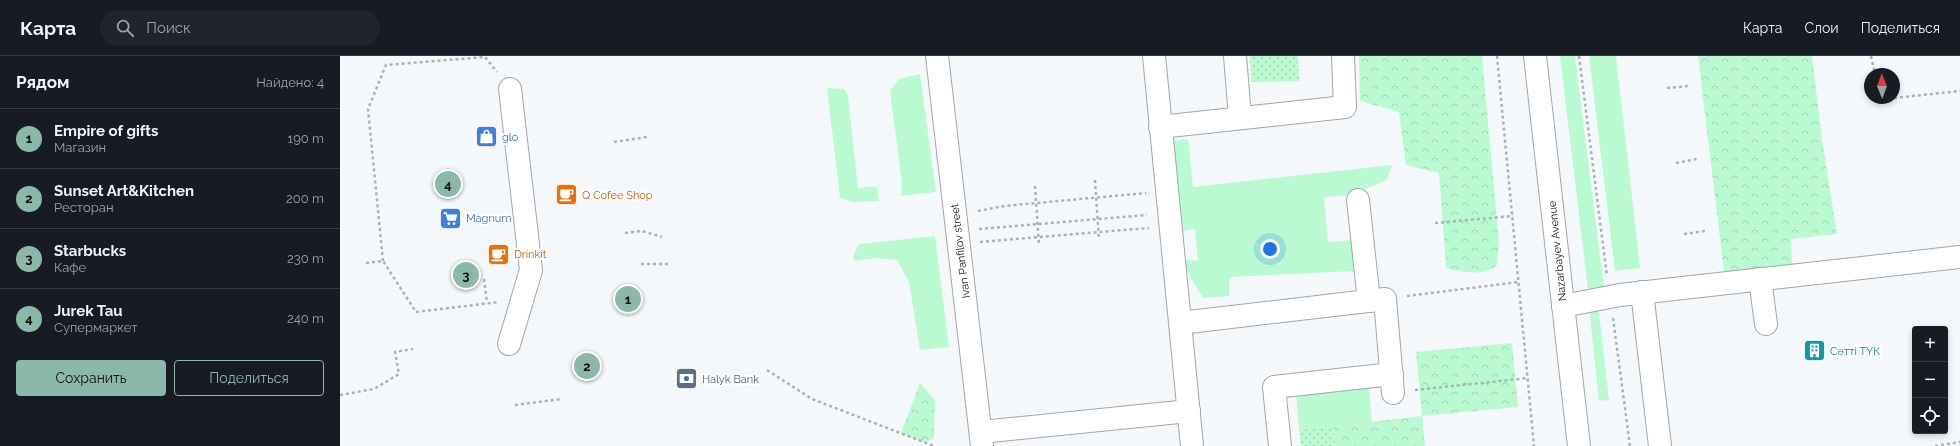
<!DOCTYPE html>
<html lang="ru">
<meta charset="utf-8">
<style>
body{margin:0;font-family:Raleway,sans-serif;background:#20242c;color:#f1f3f6}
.controls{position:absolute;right:12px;bottom:12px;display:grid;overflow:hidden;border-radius:4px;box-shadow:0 2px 6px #0003}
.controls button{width:36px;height:36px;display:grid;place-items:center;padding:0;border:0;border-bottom:1px solid #363941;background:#171b24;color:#f1f3f6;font:20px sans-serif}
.compass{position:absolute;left:1524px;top:12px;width:36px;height:36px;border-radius:50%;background:#171b24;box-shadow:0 2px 6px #0003;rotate:359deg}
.you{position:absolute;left:930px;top:193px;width:14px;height:14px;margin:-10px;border:3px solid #fff;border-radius:50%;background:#1a73e8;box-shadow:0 0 0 6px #1a73e833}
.badge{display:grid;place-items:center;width:26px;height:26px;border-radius:50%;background:#8ab9a9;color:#111;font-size:13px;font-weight:700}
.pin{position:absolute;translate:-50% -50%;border:2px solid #fff;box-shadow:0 1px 4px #0006}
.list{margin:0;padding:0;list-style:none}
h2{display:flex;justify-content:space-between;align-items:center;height:52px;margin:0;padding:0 16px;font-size:17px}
h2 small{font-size:13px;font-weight:400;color:#9ea1a6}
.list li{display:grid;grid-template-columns:26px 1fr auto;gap:12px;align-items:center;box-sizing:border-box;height:60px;padding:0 16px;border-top:1px solid #363941}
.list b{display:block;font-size:15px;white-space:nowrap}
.list p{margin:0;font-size:13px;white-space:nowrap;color:#9ea1a6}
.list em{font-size:13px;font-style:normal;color:#9ea1a6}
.actions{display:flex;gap:8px;padding:12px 16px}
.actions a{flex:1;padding:9px 0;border:1px solid #8ab9a9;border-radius:4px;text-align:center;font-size:14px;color:#8ab9a9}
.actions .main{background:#8ab9a9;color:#111}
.icon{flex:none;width:22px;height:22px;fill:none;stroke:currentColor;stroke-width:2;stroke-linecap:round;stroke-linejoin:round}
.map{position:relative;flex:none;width:1620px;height:390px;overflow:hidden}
header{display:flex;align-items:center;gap:24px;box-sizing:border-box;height:56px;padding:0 20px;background:#171b24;border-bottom:1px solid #363941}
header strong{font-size:19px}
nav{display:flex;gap:22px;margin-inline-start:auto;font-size:14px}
.search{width:280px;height:36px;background:#20242c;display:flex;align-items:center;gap:10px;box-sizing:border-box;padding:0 14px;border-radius:22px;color:#9ea1a6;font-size:15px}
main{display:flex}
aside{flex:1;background:#171b24}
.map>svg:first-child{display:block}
</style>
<header>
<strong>Карта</strong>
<div class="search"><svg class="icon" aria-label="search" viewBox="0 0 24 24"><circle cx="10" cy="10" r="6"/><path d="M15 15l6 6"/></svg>Поиск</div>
<nav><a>Карта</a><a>Слои</a><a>Поделиться</a></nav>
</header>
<main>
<aside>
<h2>Рядом<small>Найдено: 4</small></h2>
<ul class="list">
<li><span class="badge">1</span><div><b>Empire of gifts</b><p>Магазин</p></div><em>190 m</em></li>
<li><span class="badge">2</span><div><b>Sunset Art&amp;Kitchen</b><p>Ресторан</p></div><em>200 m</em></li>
<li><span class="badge">3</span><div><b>Starbucks</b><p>Кафе</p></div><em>230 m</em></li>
<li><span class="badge">4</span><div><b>Jurek Tau</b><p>Супермаркет</p></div><em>240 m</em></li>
</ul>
<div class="actions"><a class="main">Сохранить</a><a>Поделиться</a></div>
</aside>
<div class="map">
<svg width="1620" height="390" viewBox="0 0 1620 390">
<defs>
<pattern id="forest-crowns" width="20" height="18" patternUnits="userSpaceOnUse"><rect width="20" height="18" fill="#bafad2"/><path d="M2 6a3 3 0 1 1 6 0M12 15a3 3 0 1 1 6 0" fill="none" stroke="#9fd5b4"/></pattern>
<pattern id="park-dots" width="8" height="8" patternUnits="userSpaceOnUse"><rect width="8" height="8" fill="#bafad2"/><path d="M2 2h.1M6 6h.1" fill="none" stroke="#9fd5b4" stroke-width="1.8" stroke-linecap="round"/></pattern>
</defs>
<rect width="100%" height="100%" fill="#f5f8fa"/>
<g fill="#bafad2">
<path d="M1220,0H1235L1264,232L1248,234Z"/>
<path d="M1249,0H1276L1300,212L1275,215Z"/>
<path d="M580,18L596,136L561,140L562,127L550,35L559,23Z"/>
<path d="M487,32L504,33L508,40L518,132L537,130L539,145L513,146L500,142Z"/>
<path d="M848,83L853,131L1052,109L1047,124L1010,139L984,141L988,186L1014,184V215L889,221V240L863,242L840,203L858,205L855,173L841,175L834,85Z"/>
<path d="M595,180L609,291L580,294L569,226L557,204L536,202L515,205L513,201L519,188Z"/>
<path d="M1258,248L1269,344L1259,345L1249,251Z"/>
<path d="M1029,332L1032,367L959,373L956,338Z"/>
</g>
<g fill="url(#forest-crowns)">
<path d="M1019,0H1142L1159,187L1157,209C1142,222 1124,215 1106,212L1099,117L1066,109L1059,56L1020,45Z"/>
<path d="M1358,0H1472L1482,83L1497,178L1451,183L1452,208L1384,216Z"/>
<path d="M1172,287L1178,351L1082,360L1085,390H995L993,370L1082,360L1076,296Z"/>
<path d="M580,327L595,344L594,382L586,387L561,377Z"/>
</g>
<g fill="url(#park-dots)">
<path d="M910,0H958L959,25L911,26Z"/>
<path d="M993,370L995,390H961L959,373Z"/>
</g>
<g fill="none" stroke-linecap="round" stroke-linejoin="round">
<defs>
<g id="minor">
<path d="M597,0L642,390"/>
<path d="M814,0L852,390"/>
<path d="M895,0L900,61"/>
<path d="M820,71L1005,51L1003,0"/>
<path d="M1018,144L1029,245"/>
<path d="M1420,223L1426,268"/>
<path d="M1302,236L1320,390"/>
<path d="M1223,250L1280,239L1620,201"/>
<path d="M840,267L1045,243L1053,337"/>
<path d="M169,288L191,214L170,33"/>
<path d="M641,376L849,355"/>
<path d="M940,390L934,331L1052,318"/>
</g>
<path id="major" d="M1195,0L1239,390"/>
</defs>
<use href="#minor" stroke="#a3a5a7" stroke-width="24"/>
<use href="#major" stroke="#a3a5a7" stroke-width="24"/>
<g stroke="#aeb1b3" stroke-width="2.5" stroke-dasharray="3 3" stroke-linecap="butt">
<path d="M1157,0L1194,390"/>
<path d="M1239,0L1267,220"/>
<path d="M1531,0L1535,18"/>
<path d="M1327,32L1349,30"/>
<path d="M1542,42H1552"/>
<path d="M1554,42L1620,35"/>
<path d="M274,86L307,81"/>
<path d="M1336,107L1357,103"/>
<path d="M755,124L759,184"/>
<path d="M695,130L699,189"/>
<path d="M638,155L664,150L806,137"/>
<path d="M1095,167L1173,160"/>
<path d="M639,173L807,159"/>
<path d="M285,177L302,175L322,181"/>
<path d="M1344,178L1365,175"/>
<path d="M640,186L809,172"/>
<path d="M43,205L28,53L46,9L145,1L157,16"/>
<path d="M26,207L43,205L76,256L159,246"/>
<path d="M301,208H329"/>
<path d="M144,223L147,247"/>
<path d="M1067,240L1179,226"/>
<path d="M1273,262L1290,390"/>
<path d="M427,314L472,343L594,390"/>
<path d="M1075,334L1188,322"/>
<path d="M0,339L34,333L59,318L55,296L73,293"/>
<path d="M175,349L222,343"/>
<path d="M1595,390L1620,386"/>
</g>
<use href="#minor" stroke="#fff" stroke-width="22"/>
<use href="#major" stroke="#fff" stroke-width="22"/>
</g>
<defs>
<symbol id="shop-square" viewBox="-11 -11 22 22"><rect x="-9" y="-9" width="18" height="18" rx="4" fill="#3f7fe0" stroke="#fff"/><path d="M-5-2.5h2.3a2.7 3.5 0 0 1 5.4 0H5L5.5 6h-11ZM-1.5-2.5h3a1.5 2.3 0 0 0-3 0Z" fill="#fff"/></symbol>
<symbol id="cafe-square" viewBox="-11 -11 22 22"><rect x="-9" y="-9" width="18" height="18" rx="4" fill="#e8710a" stroke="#fff"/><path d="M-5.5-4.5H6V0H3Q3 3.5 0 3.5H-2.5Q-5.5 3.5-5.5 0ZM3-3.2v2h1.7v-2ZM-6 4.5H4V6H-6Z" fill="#fff"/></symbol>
<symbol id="supermarket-square" viewBox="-11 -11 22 22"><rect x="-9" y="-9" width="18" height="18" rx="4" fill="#3f7fe0" stroke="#fff"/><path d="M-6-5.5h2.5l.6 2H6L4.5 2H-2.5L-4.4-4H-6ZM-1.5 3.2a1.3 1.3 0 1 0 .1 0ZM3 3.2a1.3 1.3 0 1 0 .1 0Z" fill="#fff"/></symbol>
<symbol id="building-square" viewBox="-11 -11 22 22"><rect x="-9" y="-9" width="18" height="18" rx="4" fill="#0f9aa8" stroke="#fff"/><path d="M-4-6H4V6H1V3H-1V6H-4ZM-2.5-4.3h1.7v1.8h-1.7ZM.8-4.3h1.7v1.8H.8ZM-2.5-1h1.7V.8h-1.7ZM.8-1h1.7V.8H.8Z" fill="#fff"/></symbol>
<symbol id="bank-square" viewBox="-11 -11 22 22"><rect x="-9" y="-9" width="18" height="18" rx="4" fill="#5c6f8a" stroke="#fff"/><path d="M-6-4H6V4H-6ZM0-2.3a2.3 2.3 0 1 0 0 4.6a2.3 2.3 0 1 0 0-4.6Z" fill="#fff"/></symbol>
</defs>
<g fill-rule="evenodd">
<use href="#shop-square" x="134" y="68" width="25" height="25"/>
<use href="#cafe-square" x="214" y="126" width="25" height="25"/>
<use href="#supermarket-square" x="98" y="150" width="25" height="25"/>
<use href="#cafe-square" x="146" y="186" width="25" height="25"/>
<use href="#building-square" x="1462" y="282" width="25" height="25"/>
<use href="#bank-square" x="334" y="310" width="25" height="25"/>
</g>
<g text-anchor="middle" stroke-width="4" stroke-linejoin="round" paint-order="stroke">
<g font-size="11" fill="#366cbe" stroke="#fff" text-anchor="start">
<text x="162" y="85">glo</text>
<text x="126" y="166">Magnum</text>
</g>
<g font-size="11" fill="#c56008" stroke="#fff" text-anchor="start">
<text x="242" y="143">Q Cofee Shop</text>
<text x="174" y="202">Drinkit</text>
</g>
<g font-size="11" fill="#141516" stroke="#fff">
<text transform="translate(620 195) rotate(-97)" y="4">Ivan Panfilov street</text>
<text transform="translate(1217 195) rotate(-96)" y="4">Nazarbayev Avenue</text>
</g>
<g font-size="11" fill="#0d838f" stroke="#fff" text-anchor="start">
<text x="1490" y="299">Сәтті ТҮК</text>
</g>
<g font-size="11" fill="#4e5e75" stroke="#fff" text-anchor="start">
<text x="362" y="327">Halyk Bank</text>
</g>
</g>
</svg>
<div class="controls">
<button>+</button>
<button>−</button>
<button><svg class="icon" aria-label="locate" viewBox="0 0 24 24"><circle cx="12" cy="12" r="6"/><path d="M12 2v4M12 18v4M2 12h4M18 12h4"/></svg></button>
</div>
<svg class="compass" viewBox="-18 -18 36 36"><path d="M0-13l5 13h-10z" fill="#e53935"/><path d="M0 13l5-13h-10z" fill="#9ea1a6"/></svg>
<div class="you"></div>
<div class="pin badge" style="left:288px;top:243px">1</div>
<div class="pin badge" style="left:247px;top:310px">2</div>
<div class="pin badge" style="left:126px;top:219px">3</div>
<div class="pin badge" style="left:108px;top:128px">4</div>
</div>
</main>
